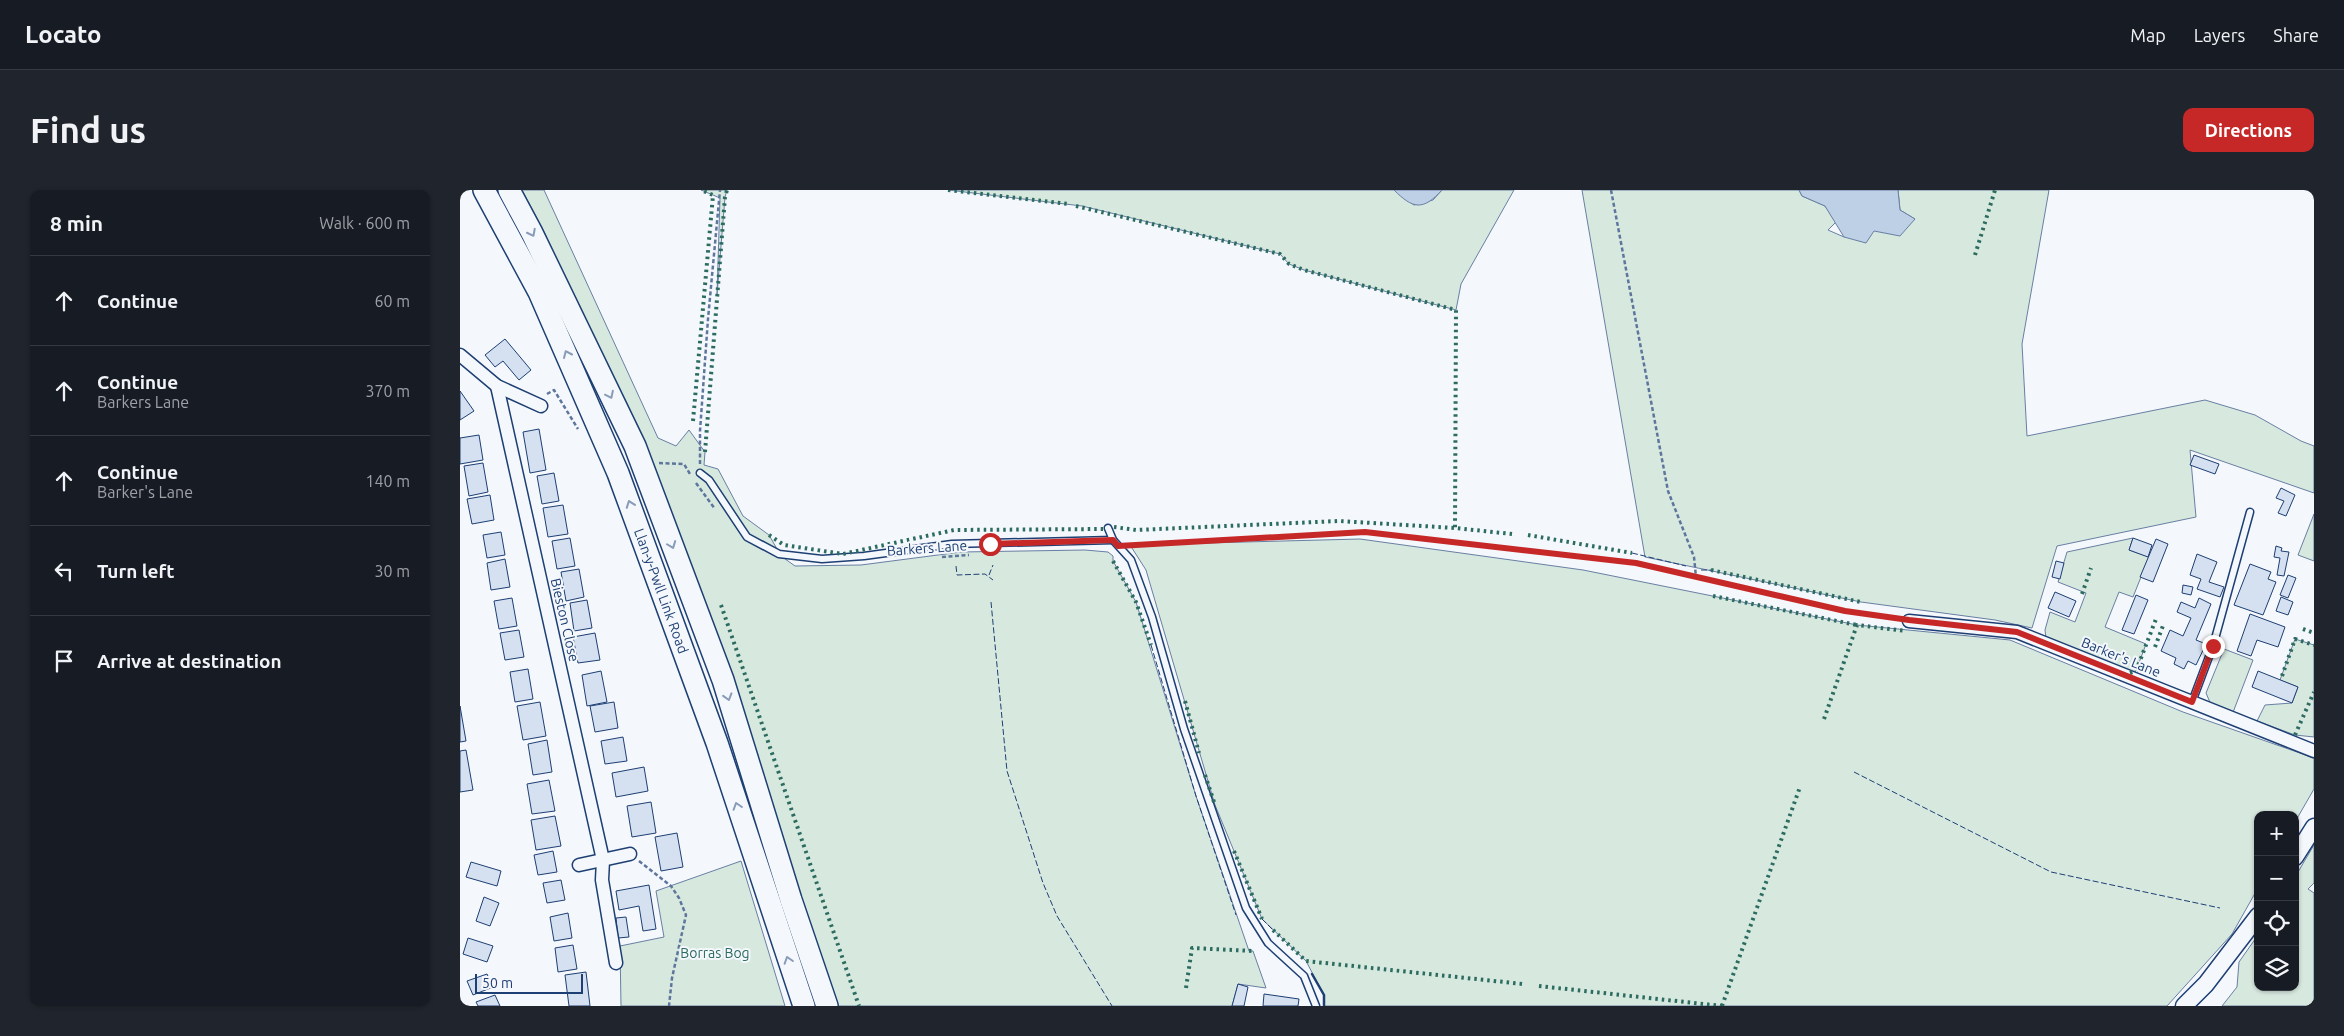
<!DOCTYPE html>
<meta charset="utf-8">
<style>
body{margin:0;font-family:Ubuntu,sans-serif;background:#20242c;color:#f1f3f6}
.controls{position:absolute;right:15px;bottom:15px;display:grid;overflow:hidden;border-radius:10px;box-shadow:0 1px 4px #0004}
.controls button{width:45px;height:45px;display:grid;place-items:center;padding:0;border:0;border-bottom:1px solid #363941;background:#171b24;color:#f1f3f6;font:25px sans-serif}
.scale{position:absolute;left:15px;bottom:12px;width:108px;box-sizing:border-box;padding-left:5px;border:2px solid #1d3f73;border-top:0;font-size:14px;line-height:18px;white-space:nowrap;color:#1d3f73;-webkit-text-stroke:4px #f4f7fb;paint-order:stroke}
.stop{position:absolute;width:15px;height:15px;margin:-11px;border:4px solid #c62828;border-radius:50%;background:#fff}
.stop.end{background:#c62828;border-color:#fff;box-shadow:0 1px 5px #0008}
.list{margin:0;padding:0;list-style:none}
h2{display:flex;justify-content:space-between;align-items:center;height:65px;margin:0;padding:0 20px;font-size:21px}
h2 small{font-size:16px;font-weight:400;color:#9ea1a6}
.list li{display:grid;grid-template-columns:32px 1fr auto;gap:15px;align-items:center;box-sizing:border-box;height:90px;padding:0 20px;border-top:1px solid #363941}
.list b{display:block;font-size:19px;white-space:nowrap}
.list p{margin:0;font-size:16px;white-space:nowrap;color:#9ea1a6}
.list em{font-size:16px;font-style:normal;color:#9ea1a6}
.icon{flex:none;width:28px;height:28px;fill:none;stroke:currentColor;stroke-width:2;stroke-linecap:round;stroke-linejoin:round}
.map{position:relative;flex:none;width:1854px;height:816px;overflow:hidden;border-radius:10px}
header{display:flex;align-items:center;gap:30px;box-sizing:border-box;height:70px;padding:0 25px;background:#171b24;border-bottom:1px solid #363941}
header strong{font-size:24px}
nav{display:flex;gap:28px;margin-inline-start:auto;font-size:18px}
.intro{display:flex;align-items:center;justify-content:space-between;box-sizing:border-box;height:120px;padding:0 30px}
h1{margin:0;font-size:35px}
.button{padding:12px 22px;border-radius:10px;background:#c62828;color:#fff;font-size:18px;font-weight:700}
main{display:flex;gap:30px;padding:0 30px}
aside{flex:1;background:#171b24;border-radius:10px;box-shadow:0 1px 4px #0004}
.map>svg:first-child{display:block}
</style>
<header>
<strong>Locato</strong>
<nav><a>Map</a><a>Layers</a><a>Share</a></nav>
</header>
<div class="intro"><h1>Find us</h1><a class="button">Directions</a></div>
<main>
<aside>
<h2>8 min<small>Walk · 600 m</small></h2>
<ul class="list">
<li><svg class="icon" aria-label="ahead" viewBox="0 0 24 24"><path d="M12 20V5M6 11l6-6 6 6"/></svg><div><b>Continue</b></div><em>60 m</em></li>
<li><svg class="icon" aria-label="ahead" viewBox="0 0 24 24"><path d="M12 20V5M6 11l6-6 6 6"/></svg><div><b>Continue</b><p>Barkers Lane</p></div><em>370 m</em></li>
<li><svg class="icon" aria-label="ahead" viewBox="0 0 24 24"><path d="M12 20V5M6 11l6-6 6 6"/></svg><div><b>Continue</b><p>Barker's Lane</p></div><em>140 m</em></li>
<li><svg class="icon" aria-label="left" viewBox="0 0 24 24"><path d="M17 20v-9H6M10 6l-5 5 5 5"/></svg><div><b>Turn left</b></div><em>30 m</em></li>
<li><svg class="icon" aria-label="arrive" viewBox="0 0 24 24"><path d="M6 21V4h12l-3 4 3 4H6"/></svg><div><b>Arrive at destination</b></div></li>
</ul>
</aside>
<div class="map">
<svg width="1854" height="816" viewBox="0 0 1854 816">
<rect width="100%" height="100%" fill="#f4f7fb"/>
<g fill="#d7e8df" stroke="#687fa3">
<path d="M62,0H84L198,248L216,256L229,240L245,262L244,275L258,279L283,326L309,345L321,366L335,376L401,375L501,362L625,360L648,362L653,366V371L676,412L736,606L789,761H793L806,798L778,794L772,816H373L173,238L85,44Z"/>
<path d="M241,0H267L265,7L257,105L260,8Z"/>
<path d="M488,0H934L954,15L973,10L982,0H1054L1001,94L996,120L844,80L829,74L820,64L622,16Z"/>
<path d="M1122,0H1339L1342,6L1365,16L1376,32L1368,40L1384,47L1455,29L1440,20L1438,0H1589L1562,154L1567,246L1745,210L1795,225L1841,251L1854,256V303L1730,260L1736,327L1597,356L1572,438L1535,430L1401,412L1185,367Z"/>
<path d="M1854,324V371L1838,365Z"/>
<path d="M1673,348L1669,360L1689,367L1673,407L1659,402L1645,437L1686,454L1676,481L1672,484L1586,448L1585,440L1590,422L1615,432L1626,403L1598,392L1607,362Z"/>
<path d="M900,349L1123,380L1397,435L1550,450L1723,522L1854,568V599L1835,632V625H1798V698L1772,744L1707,816H864V805L846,771L802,729L755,615L686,380L670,355Z"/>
<path d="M1835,449L1854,455V547L1835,545L1797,531L1805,515L1832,513L1838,497L1820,490Z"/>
<path d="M1764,459L1793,470L1772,525L1752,517L1746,503Z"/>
<path d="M1854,655V693L1848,699L1854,703V816H1762L1777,797L1779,772L1798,745V797H1835V687Z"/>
<path d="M281,671L325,816H161L160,756L204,747L196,701Z"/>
</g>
<g fill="#bed0e5" stroke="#687fa3">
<path d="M934,0H982C963,21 953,19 934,0Z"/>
<path d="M1339,0H1438L1440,20L1455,29L1440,46L1414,41L1406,53L1384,47L1365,16L1342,6Z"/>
</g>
<g fill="#d5e0f0" stroke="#1d3f73">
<path d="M45,149L71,180L59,190L43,171L35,177L25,165Z"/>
<path d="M0,201L14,221L0,230Z"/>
<path d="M79,239L86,280L70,283L63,242Z"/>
<path d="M19,245L23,270L0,274V248Z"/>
<path d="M1734,265L1759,274L1755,284L1730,275Z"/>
<path d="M23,273L28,302L9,306L4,276Z"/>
<path d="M94,283L99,311L82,314L77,286Z"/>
<path d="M1821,298L1835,305L1826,326L1818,323L1824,311L1816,308Z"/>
<path d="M30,305L34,330L12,334L7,309Z"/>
<path d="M103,315L108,344L88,347L83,318Z"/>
<path d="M41,342L45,365L27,368L23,345Z"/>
<path d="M110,348L115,376L97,379L92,351Z"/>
<path d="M1673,348L1692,355L1688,367L1669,360Z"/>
<path d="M1696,349L1708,354L1693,392L1680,387Z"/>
<path d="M1816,356L1822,358L1821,361L1829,362L1824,386L1817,385L1820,368L1814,367Z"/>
<path d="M1737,364L1757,372L1749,392L1764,397L1760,407L1737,399L1741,389L1730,385Z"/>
<path d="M45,369L50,397L31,400L27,373Z"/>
<path d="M1596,371L1604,373L1600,389L1592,387Z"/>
<path d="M1790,374L1811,382L1808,389L1816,392L1803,425L1774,415Z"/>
<path d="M119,379L124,407L106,411L101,382Z"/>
<path d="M1828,385L1836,388L1828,408L1820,405Z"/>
<path d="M1723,395L1733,397L1731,405L1722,403Z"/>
<path d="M1595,402L1616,411L1609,427L1588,418Z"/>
<path d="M1676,405L1688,410L1674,444L1662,440Z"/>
<path d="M1821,407L1833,412L1828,425L1816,421Z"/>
<path d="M52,408L57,436L39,439L34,411Z"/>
<path d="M1739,408L1751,414L1736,450L1746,454L1736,475L1728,471L1724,479L1714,474L1716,468L1701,461L1710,440L1723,446L1731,428L1717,422L1721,412L1735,418Z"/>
<path d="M127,410L132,438L114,441L110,413Z"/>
<path d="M1790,424L1825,437L1818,457L1797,450L1791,466L1777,461Z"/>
<path d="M59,440L64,467L45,470L40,443Z"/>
<path d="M135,443L140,470L118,473L113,447Z"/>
<path d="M68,479L73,509L55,512L50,482Z"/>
<path d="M141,481L147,512L127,516L122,485Z"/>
<path d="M1798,481L1838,497L1832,513L1792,497Z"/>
<path d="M80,512L86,546L63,550L57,516Z"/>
<path d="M154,512L158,538L135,542L130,516Z"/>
<path d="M0,516L6,551L0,552Z"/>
<path d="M163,547L167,571L145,574L141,551Z"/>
<path d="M87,550L92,582L73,585L68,554Z"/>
<path d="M6,560L13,600L0,602V561Z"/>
<path d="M184,577L188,601L156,607L152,583Z"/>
<path d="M89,590L95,621L72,624L67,594Z"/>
<path d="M191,612L196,643L172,647L167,616Z"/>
<path d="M95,626L101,656L76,660L71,630Z"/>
<path d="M217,643L223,677L201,681L195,647Z"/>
<path d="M93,661L97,682L78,685L74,665Z"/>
<path d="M11,672L41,681L37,696L6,687Z"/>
<path d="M101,690L105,710L87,713L83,693Z"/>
<path d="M189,695L196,739L183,741L179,716L159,720L156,701Z"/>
<path d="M24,707L39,713L30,736L16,731Z"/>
<path d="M108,723L112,748L94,751L90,727Z"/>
<path d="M166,727L169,747L158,748L156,728Z"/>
<path d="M8,748L33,756L27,772L3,764Z"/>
<path d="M113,755L117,779L98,782L95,758Z"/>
<path d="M126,782L130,816H109L105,785Z"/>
<path d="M27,784L33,797L13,805L7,791Z"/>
<path d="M778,794L788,797L784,816H772Z"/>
<path d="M804,804L839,809L838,816H803Z"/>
<path d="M35,805L40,816H18L16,812Z"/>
</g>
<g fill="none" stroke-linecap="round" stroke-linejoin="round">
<defs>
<g id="service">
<path d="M240,283L249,290L287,347L319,364L362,369L404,366L492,354L653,350"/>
<path d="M648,338L653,350L671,370L692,427L724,539L786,718L808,753L844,786L856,816"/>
<path d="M1732,512L1753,456L1790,322"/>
</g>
<g id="minor">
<path d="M0,165L37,196L81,216"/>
<path d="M37,196L143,670L142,690L156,773"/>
<path d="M1449,431L1557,442L1854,561"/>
<path d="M119,675L170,664"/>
</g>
<g id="tertiary">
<path d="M1835,667L1854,637"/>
<path d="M1724,816L1746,794L1798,726"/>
</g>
<g id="trunk">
<path id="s1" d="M24,0L79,102L158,283L257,553L344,816"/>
<path d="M49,0L72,43L175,256L263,490L331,710L367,816"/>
</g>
</defs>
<use href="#service" stroke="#1d3f73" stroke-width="9"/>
<use href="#minor" stroke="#1d3f73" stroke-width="15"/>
<use href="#tertiary" stroke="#1d3f73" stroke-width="19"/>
<use href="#trunk" stroke="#1d3f73" stroke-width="24"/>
<g stroke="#5e769c" stroke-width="2.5" stroke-dasharray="4 2.5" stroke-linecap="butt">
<path d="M1151,0L1208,301L1234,367L1236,387"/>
<path d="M87,204L94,200L118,239"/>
<path d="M199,273L224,274L230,284"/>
<path d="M240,274V241L248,129L260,0"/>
<path d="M236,293L255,319"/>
<path d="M672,355L905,342L1176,373L1385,421L1438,429"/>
<path d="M482,367L509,365"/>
<path d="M179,671L211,696L219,708L226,725L212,788L209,816"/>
</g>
<use href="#service" stroke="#f4f7fb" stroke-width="6"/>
<use href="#minor" stroke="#f4f7fb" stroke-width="12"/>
<use href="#tertiary" stroke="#f4f7fb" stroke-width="16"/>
<use href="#trunk" stroke="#f4f7fb" stroke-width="21"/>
<g stroke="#2c6c60" stroke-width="4" stroke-dasharray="2.5 4" stroke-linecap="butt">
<path d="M488,0L608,14"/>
<path d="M616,16L820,64L829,74L844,80L996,120L995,338"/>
<path d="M1515,65L1535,0"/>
<path d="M233,231L253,5L241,0"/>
<path d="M245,262L265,7L267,0"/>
<path d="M654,337L676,340L879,331L995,338L1052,344"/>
<path d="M309,345L324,355L383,364L494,340L643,339"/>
<path d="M1068,345L1172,363"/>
<path d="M653,371L676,412L691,455"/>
<path d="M1251,380L1401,412"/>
<path d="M1622,404L1631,378"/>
<path d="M1253,406L1397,435"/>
<path d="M261,415L399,816"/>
<path d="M1843,439L1854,443"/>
<path d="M1695,457L1704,433"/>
<path d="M1670,483L1676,481L1696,429"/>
<path d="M1822,486L1835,449L1854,455"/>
<path d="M725,511L739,563"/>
<path d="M1364,529L1397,435L1446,441"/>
<path d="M1835,545L1854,502"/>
<path d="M745,585L755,615"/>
<path d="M774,661L802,729"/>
<path d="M813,740L846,771L1063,794"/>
<path d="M1079,796L1262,816"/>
<path d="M726,798L732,758L793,761"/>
<path d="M1262,816L1340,597"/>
</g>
<g stroke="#1d3f73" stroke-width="1" stroke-dasharray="6 2.5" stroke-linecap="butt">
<path d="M1172,363L1226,376"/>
<path d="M496,376L497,385L525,384L533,390"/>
<path d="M1241,380H1251"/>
<path d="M529,385L533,375"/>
<path d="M531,412L547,581L583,693L597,726L652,816"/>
<path d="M691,455L736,606L776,725"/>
<path d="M1394,582L1591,682L1760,718"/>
<path d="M802,729L813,740"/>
</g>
<path stroke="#1d3f73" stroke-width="2.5" d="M852,784L864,805V816"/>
</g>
<defs><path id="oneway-chevron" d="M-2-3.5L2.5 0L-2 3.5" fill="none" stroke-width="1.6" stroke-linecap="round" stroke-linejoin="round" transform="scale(1.25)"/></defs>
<g stroke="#889bb7">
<use href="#oneway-chevron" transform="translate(72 43) rotate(63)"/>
<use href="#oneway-chevron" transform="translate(107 164) rotate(-114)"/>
<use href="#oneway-chevron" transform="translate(150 205) rotate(64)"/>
<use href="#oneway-chevron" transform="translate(170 314) rotate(-110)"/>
<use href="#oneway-chevron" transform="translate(212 355) rotate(69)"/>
<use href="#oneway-chevron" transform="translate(268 507) rotate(73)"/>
<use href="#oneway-chevron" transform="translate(277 616) rotate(-108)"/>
<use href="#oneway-chevron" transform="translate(328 770) rotate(-108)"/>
</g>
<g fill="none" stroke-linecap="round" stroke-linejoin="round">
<path stroke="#c62828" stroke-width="6" d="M530,354L653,350L658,356L905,342L1176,373L1385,421L1449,430L1557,442L1732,512L1753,456"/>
</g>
<g text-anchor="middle" stroke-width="4" stroke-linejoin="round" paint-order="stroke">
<g font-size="14" fill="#1d3f73" stroke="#f4f7fb">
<text transform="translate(467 358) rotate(-4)" y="5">Barkers Lane</text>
<text dy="5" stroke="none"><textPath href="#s1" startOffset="439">Llan-y-Pwll Link Road</textPath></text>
<text transform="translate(105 430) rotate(77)" y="5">Bieston Close</text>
<text transform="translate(1661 467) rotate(22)" y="5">Barker's Lane</text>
</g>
<g font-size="14" fill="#2c6c60" stroke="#f4f7fb">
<text x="255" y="768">Borras Bog</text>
</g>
</g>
</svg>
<div class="controls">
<button>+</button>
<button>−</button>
<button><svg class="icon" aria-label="locate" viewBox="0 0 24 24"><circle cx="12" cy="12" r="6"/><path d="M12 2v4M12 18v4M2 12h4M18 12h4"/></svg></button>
<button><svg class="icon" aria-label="layers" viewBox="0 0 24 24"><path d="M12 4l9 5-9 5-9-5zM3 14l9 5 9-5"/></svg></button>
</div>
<div class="scale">50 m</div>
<div class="stop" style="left:530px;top:354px"></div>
<div class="stop end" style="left:1753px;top:456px"></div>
</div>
</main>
